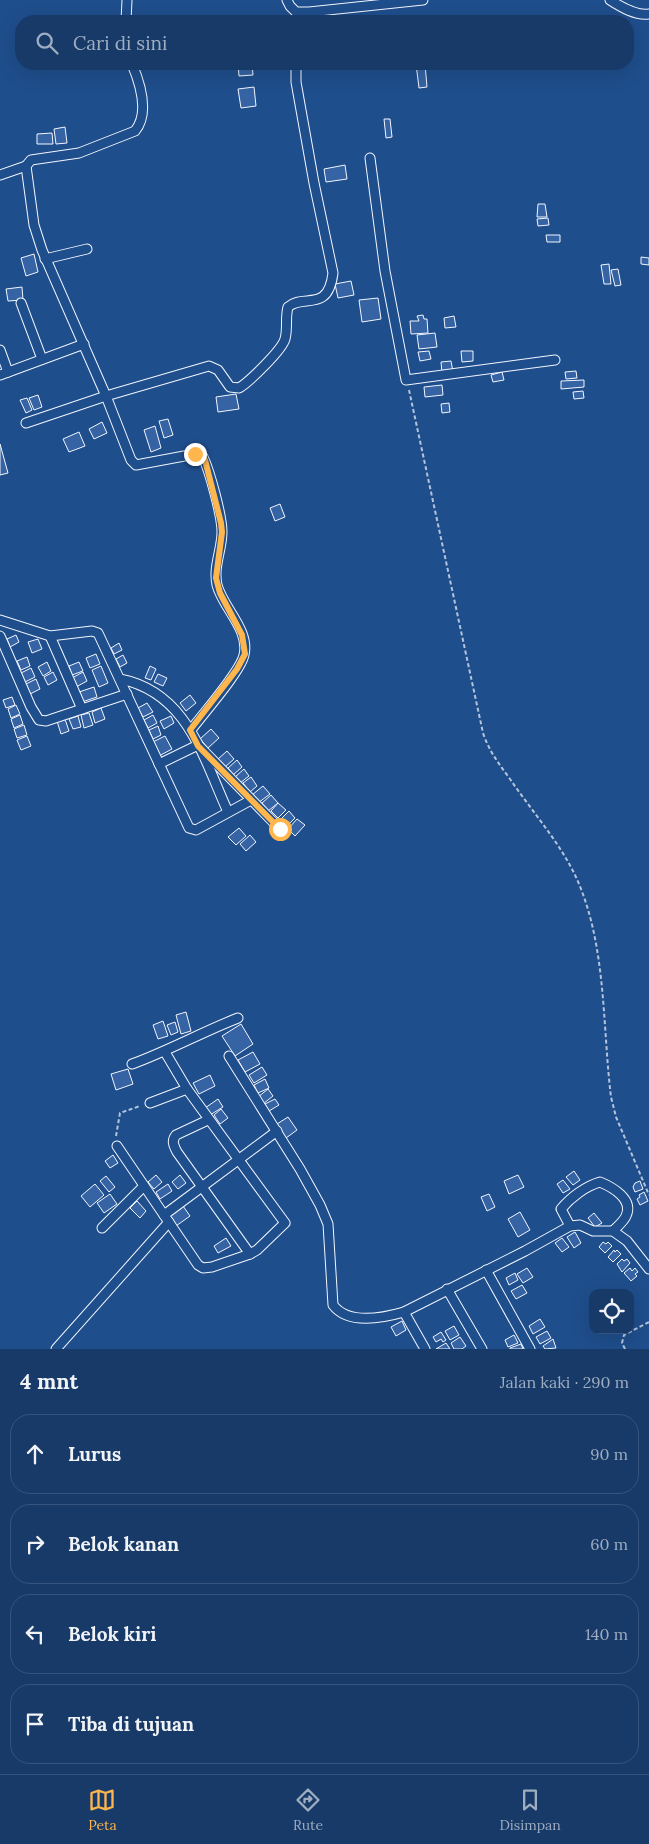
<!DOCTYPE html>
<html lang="id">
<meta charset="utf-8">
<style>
body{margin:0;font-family:Lora,serif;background:#20416f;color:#f1f3f6}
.controls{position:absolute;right:15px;bottom:15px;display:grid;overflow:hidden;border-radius:10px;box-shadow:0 5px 20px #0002}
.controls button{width:45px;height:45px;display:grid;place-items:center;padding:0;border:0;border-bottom:1px solid #36547d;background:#173a69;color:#f1f3f6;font:25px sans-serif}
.stop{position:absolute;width:15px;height:15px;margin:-11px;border:4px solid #ffb74d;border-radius:50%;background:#fff}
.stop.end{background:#ffb74d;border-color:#fff;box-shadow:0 1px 5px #0008}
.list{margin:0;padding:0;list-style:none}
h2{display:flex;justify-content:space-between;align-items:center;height:65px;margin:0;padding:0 20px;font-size:21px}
h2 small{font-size:16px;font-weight:400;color:#9eadc0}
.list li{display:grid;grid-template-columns:32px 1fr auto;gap:15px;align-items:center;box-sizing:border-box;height:80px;margin:0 10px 10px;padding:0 10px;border:1px solid #36547d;border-radius:20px}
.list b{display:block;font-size:19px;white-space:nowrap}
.list em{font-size:16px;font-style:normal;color:#9eadc0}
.icon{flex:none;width:28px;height:28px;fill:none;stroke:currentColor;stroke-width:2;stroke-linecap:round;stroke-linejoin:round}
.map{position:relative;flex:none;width:649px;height:1349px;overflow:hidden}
.search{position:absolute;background:#173a69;box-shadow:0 5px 20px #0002;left:15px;right:15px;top:15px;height:55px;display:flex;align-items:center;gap:12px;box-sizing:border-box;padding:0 18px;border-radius:20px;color:#9eadc0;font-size:19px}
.sheet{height:425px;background:#173a69}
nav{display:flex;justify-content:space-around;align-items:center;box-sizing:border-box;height:70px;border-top:1px solid #36547d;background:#173a69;font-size:14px;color:#9eadc0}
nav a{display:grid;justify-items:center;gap:2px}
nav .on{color:#ffb74d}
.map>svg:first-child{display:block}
</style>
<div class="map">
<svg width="649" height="1349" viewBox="0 0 649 1349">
<rect width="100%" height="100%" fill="#1f4e8c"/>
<g fill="#3563a3" stroke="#f2f6ff">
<path d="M238,64H252L253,75L239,76Z"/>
<path d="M416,64H425L427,87L419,88Z"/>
<path d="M254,87L256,106L241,108L238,89Z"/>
<path d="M384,119H390L392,137L386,138Z"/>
<path d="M65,127L67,143L56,144L54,129Z"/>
<path d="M52,133L53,144H37V134Z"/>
<path d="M345,165L347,179L326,182L324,169Z"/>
<path d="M538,204H545L547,217H537Z"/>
<path d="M548,218L549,225L538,226L537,219Z"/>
<path d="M546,235H560V242H547Z"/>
<path d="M34,254L38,272L26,276L21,258Z"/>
<path d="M641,257L649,258V265L641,264Z"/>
<path d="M609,264L611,284H604L601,265Z"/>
<path d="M618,269L621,285L615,286L611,270Z"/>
<path d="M351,281L354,295L338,298L335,284Z"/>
<path d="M22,287L23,300L8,301L6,289Z"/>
<path d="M378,298L381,319L362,322L359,300Z"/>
<path d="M423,315L424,319H427L428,333L411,334L410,321H419L417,316Z"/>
<path d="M454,316L456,327L445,328L444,318Z"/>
<path d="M435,333L437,347L419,349L417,335Z"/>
<path d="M429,351L431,359L420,361L418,352Z"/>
<path d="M461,351H473V361L462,362Z"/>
<path d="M451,361L453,372L442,373L441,362Z"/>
<path d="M576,371L577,378L566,379L565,372Z"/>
<path d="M502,372L504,380L493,382L491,375Z"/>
<path d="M584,380V387L561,389V381Z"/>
<path d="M442,385L443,395L425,397L424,387Z"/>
<path d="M583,391L584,398L574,399L573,392Z"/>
<path d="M236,394L239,409L218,412L216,397Z"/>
<path d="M38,395L42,407L34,410L29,398Z"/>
<path d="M27,398L32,410L26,413L20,400Z"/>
<path d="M449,403L450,412L442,413L441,404Z"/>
<path d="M168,419L173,435L164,438L159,421Z"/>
<path d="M102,422L107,433L94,439L89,429Z"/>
<path d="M155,426L161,448L151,452L144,430Z"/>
<path d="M79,432L85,446L69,452L63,439Z"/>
<path d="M0,444L8,473L0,475Z"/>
<path d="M280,504L285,517L275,521L270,508Z"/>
<path d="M16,635L19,642L10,647L7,639Z"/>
<path d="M38,639L42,649L32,653L28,642Z"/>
<path d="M119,643L122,650L114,654L111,648Z"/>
<path d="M96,654L100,664L90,668L86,658Z"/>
<path d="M123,655L127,663L120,667L116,659Z"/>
<path d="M27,657L30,666L21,670L17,661Z"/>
<path d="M47,662L51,671L43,676L38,667Z"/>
<path d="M79,662L83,671L72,675L69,666Z"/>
<path d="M101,666L108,683L99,687L92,670Z"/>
<path d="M150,666L156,669L151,680L145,678Z"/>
<path d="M31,668L35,677L25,682L21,673Z"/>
<path d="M53,672L57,680L48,685L44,677Z"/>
<path d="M83,672L87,681L76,687L72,678Z"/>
<path d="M158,674L167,678L163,686L154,682Z"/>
<path d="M36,679L40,689L30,694L26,684Z"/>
<path d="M94,687L97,697L82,702L79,692Z"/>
<path d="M190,695L196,703L186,711L180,703Z"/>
<path d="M12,697L15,705L6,708L3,700Z"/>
<path d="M147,703L153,712L143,717L138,708Z"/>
<path d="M16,705L20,714L11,718L8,709Z"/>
<path d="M101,708L105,719L95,723L92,712Z"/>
<path d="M89,713L93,725L84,728L81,715Z"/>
<path d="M20,715L23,724L14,728L11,719Z"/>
<path d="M153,715L157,723L148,728L144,720Z"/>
<path d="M78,716L81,727L73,729L69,719Z"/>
<path d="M171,716L174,723L164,729L160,721Z"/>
<path d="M65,719L69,731L61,734L57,721Z"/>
<path d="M24,725L27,735L17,738L14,729Z"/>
<path d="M158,726L161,735L153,739L149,730Z"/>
<path d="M211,729L219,738L208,748L200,739Z"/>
<path d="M27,736L31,746L21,750L17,740Z"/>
<path d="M165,736L172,749L159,756L153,742Z"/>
<path d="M227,751L234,759L225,767L218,759Z"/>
<path d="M237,760L242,767L233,775L228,768Z"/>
<path d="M244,769L249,776L240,783L235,777Z"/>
<path d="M251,777L257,786L250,792L243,783Z"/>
<path d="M263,786L270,794L258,803L252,795Z"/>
<path d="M271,795L278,803L268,811L262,803Z"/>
<path d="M278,803L286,810L278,818L271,811Z"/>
<path d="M289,811L295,818L287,826L280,820Z"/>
<path d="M297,819L305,825L295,836L288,829Z"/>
<path d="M239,828L246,836L236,845L228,837Z"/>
<path d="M250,835L256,842L246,851L240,844Z"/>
<path d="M186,1012L191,1031L181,1034L176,1015Z"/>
<path d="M163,1021L168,1036L158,1039L153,1025Z"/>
<path d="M175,1022L178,1032L171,1035L167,1025Z"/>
<path d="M241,1024L253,1044L235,1056L222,1036Z"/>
<path d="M253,1052L260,1064L245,1072L238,1060Z"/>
<path d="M262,1067L267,1075L254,1083L249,1075Z"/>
<path d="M128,1069L133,1084L116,1090L111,1074Z"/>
<path d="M210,1075L215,1086L199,1094L193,1083Z"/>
<path d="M265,1079L269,1088L258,1093L254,1085Z"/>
<path d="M268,1089L273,1096L263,1104L258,1097Z"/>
<path d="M218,1099L223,1107L210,1115L205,1108Z"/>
<path d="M275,1099L279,1105L269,1111L265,1104Z"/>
<path d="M221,1109L228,1118L220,1124L214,1115Z"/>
<path d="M288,1117L297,1130L286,1138L277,1124Z"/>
<path d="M113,1155L118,1163L110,1168L105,1161Z"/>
<path d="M574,1171L580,1180L573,1185L566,1177Z"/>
<path d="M156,1175L162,1182L154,1189L148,1182Z"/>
<path d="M180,1175L186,1183L178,1189L172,1182Z"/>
<path d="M518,1175L524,1187L509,1194L504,1181Z"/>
<path d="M106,1176L115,1187L109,1192L100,1181Z"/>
<path d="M563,1180L570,1189L563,1193L557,1184Z"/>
<path d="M640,1181L643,1189L635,1192L633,1187L635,1183Z"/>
<path d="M95,1184L104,1195L90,1207L81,1196Z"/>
<path d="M168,1184L172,1191L160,1199L156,1192Z"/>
<path d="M644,1192L648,1201L640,1205L637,1199L640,1197L639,1195Z"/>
<path d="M110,1194L117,1204L104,1213L97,1203Z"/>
<path d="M489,1194L495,1207L487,1211L481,1197Z"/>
<path d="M137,1201L146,1211L140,1218L130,1208Z"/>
<path d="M183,1206L190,1216L176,1226L169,1216Z"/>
<path d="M520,1212L530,1230L518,1237L508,1219Z"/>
<path d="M594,1213L602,1223L595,1227L588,1218Z"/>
<path d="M575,1232L581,1243L574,1248L567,1237Z"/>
<path d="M226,1238L231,1246L218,1253L214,1246Z"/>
<path d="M562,1238L569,1247L562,1252L555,1243Z"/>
<path d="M603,1242L606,1244L608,1242L612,1246L605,1253L599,1247Z"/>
<path d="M614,1250L615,1252L617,1250L621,1254L613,1262L608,1257Z"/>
<path d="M622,1259L624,1261L627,1259L630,1263L622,1272L617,1264Z"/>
<path d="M527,1268L533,1277L523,1283L517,1274Z"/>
<path d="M630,1268L632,1271L635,1268L638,1272L635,1274L637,1276L631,1281L624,1273Z"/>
<path d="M515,1273L518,1280L509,1285L506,1278Z"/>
<path d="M522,1285L527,1293L516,1299L511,1291Z"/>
<path d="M540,1319L545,1327L533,1334L529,1326Z"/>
<path d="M402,1321L406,1330L396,1336L391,1327Z"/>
<path d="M454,1326L459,1335L450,1340L445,1331Z"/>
<path d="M547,1331L551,1338L540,1344L536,1337Z"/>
<path d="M441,1332L446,1340L443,1342L441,1339L436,1342L433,1337Z"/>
<path d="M514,1335L518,1343L508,1347L505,1340Z"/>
<path d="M460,1337L466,1346L462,1349H454L451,1343Z"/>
<path d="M553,1339L556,1348L545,1349L543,1346Z"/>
<path d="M446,1343L450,1349H436Z"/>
<path d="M521,1344L523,1349H510V1348Z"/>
</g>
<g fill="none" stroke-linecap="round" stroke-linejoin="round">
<defs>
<g id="street">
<path d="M287,0L290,6L296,12H309L423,0"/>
<path d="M610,0C621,7 636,16 649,14"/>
<path d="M126,21L127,0"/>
<path d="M132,64C140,83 150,113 135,131L79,153L31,160L26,166L34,225L42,250L106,396L209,366L218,370L230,387L239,388C249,382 282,350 285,339C288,328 285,318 288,307C303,293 328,314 333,273L314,183L296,82V64"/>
<path d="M370,158L385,271L406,380L555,360"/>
<path d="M0,175L26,166"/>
<path d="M45,259L87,249"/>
<path d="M21,303L42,359"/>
<path d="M0,350L8,372"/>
<path d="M0,375L84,344"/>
<path d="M26,423L106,396L131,460L136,465L195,454H200L203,457C210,472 222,516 222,532C222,550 213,566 217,585C223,608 250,630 244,655C241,671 202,715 191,730"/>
<path d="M0,620L50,636L92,631L98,633L189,828L196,830L251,800"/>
<path d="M0,636L31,707L39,720L46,721L127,694"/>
<path d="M50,636L82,709"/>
<path d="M120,679C187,692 203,757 228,812"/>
<path d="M159,764L198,745L280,829"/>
<path d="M229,1056L300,1169L320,1205L328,1224L333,1305C348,1325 383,1318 404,1312L525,1251L570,1226L580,1225L593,1231H613L627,1241L649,1269"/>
<path d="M132,1064C168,1051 202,1032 238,1018"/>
<path d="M150,1103L187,1089"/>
<path d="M208,1120L176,1135C171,1141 174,1146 177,1152L250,1254"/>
<path d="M117,1146L198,1265L203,1268L212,1267L250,1254L257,1250L285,1223L187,1089L165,1052"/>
<path d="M164,1215L277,1131"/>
<path d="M570,1226L561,1209C571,1197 586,1186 600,1182C612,1187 634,1199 626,1216C624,1221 617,1227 613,1231"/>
<path d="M102,1228L144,1186"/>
<path d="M486,1270L530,1349"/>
<path d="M447,1289L482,1349"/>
<path d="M404,1312L425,1349"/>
<path d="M56,1349L169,1222"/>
</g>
</defs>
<use href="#street" stroke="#f2f6ff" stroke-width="11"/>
<g stroke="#b3c4dc" stroke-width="2" stroke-dasharray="4 2.5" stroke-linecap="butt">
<path d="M409,390L483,733C489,751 499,764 510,779C531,810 557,839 574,873C607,941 602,1024 611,1097L616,1117L649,1195"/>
<path d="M116,1136L120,1113L140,1106"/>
<path d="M625,1349L622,1343L624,1335L649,1322"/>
</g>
<use href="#street" stroke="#1f4e8c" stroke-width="9"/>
</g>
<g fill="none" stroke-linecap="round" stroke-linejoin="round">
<path stroke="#ffb74d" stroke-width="6" d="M195,454L202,455L205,460L221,523L222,532L216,578L220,593L242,635L245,654L237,669L190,730L198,746L280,829"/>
</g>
</svg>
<div class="controls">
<button><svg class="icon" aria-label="locate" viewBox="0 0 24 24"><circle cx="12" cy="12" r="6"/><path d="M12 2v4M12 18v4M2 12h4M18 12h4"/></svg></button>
</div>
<div class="stop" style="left:280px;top:829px"></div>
<div class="stop end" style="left:195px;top:454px"></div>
<div class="search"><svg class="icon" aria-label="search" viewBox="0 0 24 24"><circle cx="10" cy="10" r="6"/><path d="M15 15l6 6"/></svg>Cari di sini</div>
</div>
<section class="sheet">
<h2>4 mnt<small>Jalan kaki · 290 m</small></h2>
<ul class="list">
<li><svg class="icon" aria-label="ahead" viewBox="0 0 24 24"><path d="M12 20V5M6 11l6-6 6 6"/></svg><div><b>Lurus</b></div><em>90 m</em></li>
<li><svg class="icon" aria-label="right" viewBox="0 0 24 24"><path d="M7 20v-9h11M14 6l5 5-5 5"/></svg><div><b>Belok kanan</b></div><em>60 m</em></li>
<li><svg class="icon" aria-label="left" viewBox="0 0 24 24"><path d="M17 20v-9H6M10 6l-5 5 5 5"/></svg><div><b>Belok kiri</b></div><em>140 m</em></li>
<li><svg class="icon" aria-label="arrive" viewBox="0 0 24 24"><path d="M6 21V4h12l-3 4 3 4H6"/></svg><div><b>Tiba di tujuan</b></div></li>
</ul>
</section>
<nav>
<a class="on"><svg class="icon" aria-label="map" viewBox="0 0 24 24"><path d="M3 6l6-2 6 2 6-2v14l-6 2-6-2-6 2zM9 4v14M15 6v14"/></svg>Peta</a>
<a><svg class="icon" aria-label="directions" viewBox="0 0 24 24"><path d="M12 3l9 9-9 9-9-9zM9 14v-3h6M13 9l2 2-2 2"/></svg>Rute</a>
<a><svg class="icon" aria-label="saved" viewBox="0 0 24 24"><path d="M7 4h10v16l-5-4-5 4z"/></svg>Disimpan</a>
</nav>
